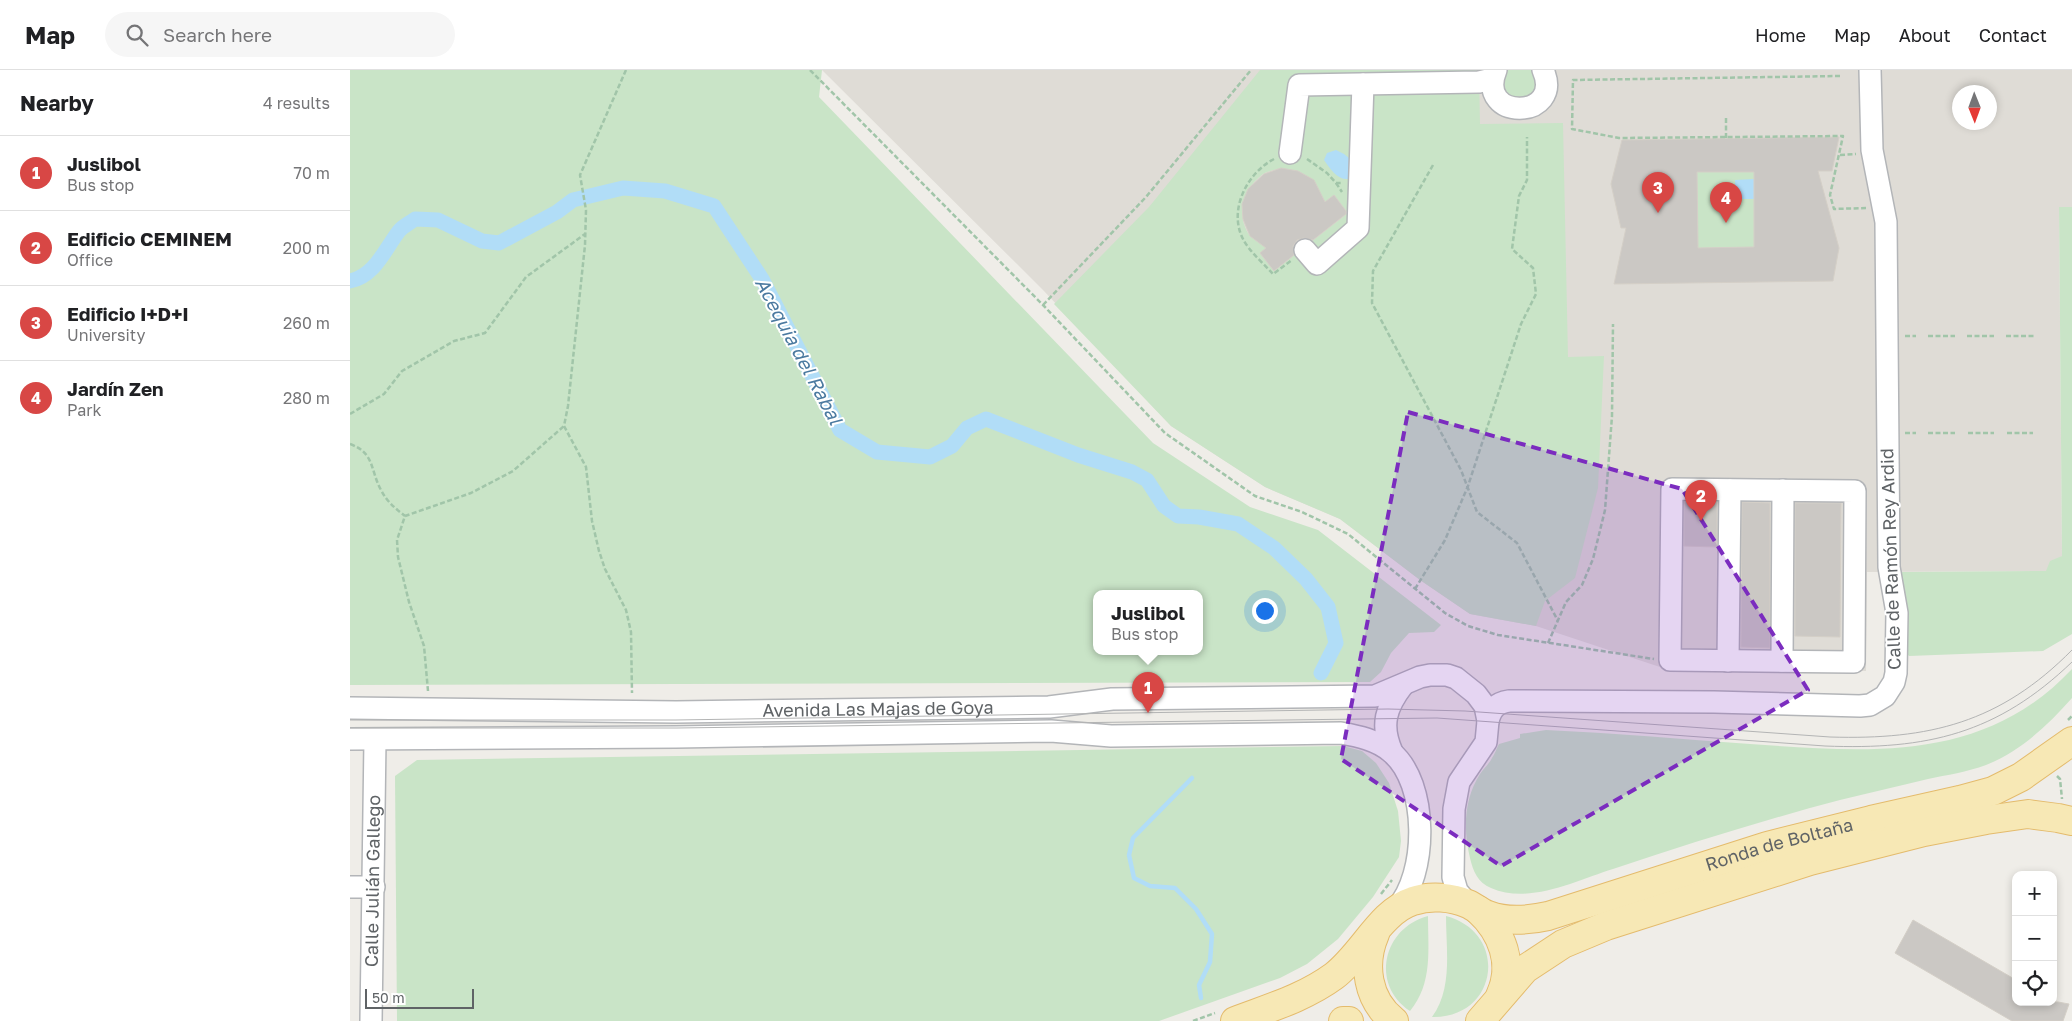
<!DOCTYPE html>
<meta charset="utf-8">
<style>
body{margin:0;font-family:"Golos Text",sans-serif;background:#f6f6f6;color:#202124}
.controls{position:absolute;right:15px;bottom:15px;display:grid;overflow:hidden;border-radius:10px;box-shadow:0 2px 8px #0003}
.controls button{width:45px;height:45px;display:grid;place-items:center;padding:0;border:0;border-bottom:1px solid #e0e0e0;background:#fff;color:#202124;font:25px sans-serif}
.compass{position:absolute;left:1602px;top:15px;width:45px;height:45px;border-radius:50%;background:#fff;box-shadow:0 2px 8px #0003;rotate:179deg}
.scale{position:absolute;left:15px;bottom:12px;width:109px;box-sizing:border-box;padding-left:5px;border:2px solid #5f6366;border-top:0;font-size:14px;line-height:18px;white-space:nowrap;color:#5f6366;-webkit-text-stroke:4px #fff;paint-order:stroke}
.you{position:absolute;left:914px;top:540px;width:18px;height:18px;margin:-12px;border:4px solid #fff;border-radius:50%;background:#1a73e8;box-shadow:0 0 0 8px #1a73e833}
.badge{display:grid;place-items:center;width:32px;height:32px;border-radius:50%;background:#d84745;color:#fff;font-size:16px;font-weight:700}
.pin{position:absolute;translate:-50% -41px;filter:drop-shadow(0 1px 2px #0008)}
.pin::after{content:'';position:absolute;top:26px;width:18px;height:15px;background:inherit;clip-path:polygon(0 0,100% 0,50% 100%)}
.popup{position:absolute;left:743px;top:520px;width:110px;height:65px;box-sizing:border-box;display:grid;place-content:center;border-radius:10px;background:#fff;filter:drop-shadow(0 1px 4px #0005);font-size:16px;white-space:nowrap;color:#757577}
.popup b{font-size:19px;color:#202124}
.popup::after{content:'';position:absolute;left:50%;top:100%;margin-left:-10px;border:10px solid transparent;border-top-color:#fff}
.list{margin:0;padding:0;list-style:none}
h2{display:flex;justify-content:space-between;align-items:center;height:65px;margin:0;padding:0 20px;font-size:21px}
h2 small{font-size:16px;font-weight:400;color:#757577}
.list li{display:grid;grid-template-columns:32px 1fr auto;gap:15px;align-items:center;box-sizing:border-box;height:75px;padding:0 20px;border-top:1px solid #e0e0e0}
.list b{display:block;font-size:19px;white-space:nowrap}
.list p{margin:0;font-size:16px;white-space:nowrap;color:#757577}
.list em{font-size:16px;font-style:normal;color:#757577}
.icon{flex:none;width:28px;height:28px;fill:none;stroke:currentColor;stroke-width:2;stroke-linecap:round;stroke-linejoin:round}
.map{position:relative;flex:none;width:1722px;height:951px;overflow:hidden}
header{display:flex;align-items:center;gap:30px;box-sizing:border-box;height:70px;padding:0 25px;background:#fff;border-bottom:1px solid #e0e0e0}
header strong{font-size:24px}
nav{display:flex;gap:28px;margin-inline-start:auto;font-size:18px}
.search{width:350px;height:45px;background:#f6f6f6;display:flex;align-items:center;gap:12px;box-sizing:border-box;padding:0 18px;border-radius:28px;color:#757577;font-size:19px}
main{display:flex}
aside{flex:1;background:#fff}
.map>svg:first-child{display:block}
</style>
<header>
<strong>Map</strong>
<div class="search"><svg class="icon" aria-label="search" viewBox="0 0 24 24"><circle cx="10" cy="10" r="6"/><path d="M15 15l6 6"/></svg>Search here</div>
<nav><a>Home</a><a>Map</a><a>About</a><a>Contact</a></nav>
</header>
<main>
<aside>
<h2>Nearby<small>4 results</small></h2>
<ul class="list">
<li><span class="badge">1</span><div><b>Juslibol</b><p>Bus stop</p></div><em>70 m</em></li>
<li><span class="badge">2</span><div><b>Edificio CEMINEM</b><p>Office</p></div><em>200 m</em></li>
<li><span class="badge">3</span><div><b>Edificio I+D+I</b><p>University</p></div><em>260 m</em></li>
<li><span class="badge">4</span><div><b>Jardín Zen</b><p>Park</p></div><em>280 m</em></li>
</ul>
</aside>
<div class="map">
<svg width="1722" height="951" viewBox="0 0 1722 951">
<rect width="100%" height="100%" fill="#efede8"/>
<path fill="#dfdcd6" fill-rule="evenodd" d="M472,0H1722V137H1709L1712,486L1697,501L1517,502L1516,601L1313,598L1186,556L1120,544L1070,510L990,449L915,417L821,356L693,220ZM1610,22H1640V52H1610Z"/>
<g fill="#c9e4c7" fill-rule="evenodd">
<path d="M0,0H472L469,27L803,373L900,437L968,460L1091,555L1084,562L1059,563L1041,583L1031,602L1020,612L0,615ZM747,524H849V582H747Z"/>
<path d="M910,0H1129L1130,54L1213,53L1218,287L1254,286L1248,418L1225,508L1195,531L1186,556L1120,544L1070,510L990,449L915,417L821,356L704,234L799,137ZM931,98C958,102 963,108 975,132L984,125L998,143L924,201L910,183L916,178C911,174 904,170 900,166C885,146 893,118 913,104C917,101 925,100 931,98Z"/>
<path d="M1155,0H1185L1188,19L1170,32L1152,20Z"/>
<path d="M1347,102H1404V177L1348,178Z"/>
<path d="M1709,137H1722V564L1693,581L1559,586L1551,577L1552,502L1696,501L1700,491L1712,486Z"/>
<path d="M1722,599V628C1697,656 1671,681 1636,695C1617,702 1597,705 1578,709C1549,716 1519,723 1490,730C1414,750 1338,774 1263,799C1227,810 1180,835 1141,818C1128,813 1123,801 1120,788C1113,759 1114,729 1130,704C1134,698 1139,694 1142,688C1145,684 1146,679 1149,674L1170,668V664L1196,660C1264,663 1332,669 1400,674C1517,682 1633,694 1722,599Z"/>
<path d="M993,676L1012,681L1026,693L1039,713L1048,741L1051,771L1049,787L1023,827L988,869L957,894L930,908L809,951H47L45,706L67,690Z"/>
<path d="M1078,846C1078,880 1083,913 1060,941C1020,914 1033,858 1078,846Z"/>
<path d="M1096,846C1160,863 1148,949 1082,947C1103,918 1096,880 1096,846Z"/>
</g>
<g fill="#b1ddf7">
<path d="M986,80L994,84L1005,93L1003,108C989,113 981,100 974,90L977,83Z"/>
<path d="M1404,109V129H1385V110Z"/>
</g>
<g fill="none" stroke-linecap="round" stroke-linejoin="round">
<path stroke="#b1ddf7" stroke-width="4.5" d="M842,708L783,768L779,785L784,808L800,816L825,818L846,839L862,864L860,892L849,915L851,928"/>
<path stroke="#b1ddf7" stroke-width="15" d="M0,211C25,206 35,179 49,161C53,156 60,153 65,149L88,150L132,171L149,173L207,142L223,130L273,118L315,121L364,136L412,209L490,360L527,382L580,387L602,376L617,358L636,349L728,385L782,402L797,410L814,436L828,446L849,447L888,454L924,478L956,509L978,537L986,573L971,603"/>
</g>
<g fill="#cbc8c4" stroke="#d4cfc7" fill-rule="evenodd">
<path d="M1489,67L1482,101H1468L1489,178L1483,211L1264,214L1276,158H1271L1261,114L1272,70ZM1347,102H1404V177L1348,178Z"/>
<path d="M931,98L948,101L964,110L975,132L984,125L996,141V144L963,170L953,168L947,170L943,176L944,185L924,201L910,183L916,178L900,166L893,149L892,134L898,119L914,104Z"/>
<path d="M1334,432H1367V477L1334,476Z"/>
<path d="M1392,432L1420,433V578L1391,577Z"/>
<path d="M1445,433H1491L1490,567L1445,566Z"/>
<path d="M1563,850L1666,910V932H1708L1719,934L1713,951H1662L1545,883Z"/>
</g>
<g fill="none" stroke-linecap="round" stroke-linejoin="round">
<defs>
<g id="minor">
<path d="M1146,0C1125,52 1215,50 1193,0"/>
<path d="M940,83L949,15L1129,12L1142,9"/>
<path d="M955,180L967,194L1008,158L1013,14"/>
<path d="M1322,419L1505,421L1504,592L1320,590Z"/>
<path d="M1378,591L1380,420"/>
<path d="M1432,591L1433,420"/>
<path id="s1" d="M0,638L326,642L699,637L762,629L1025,626L1070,607L1080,605H1097L1106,608L1126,624L1135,636L1138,651L1136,672L1109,712L1104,739L1103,807L1107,821L1118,834"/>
<path d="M1138,651C1141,639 1146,633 1159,631L1364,632L1510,636L1520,635L1535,626L1544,612L1546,603L1547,543L1539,497L1536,152L1522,80L1520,0"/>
<path d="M0,669L326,667L701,661L761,666L991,663C1008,666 1027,670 1041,682C1079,713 1078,805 1046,839"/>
<path d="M1042,682C1030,655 1036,637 1053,615"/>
<path d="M0,817H24"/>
<path id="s2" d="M21,951L25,670"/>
</g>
<g id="major">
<path d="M1128,840C1152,862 1165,894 1150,926"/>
<path d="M1025,864C1012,894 1017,930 1044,951"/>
<path id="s3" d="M885,951C919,938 954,928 984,906C1012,885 1031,841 1063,831C1080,825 1102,827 1118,834C1125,837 1131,843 1138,845C1156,852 1180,850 1198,846L1417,776L1521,750L1610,730L1643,721L1671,707L1722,671"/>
<path d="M993,951H999"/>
<path d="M1130,951L1175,899L1213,874L1256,856L1460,791L1574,762L1636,750L1678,744L1708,748L1722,751"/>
</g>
</defs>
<use href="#minor" stroke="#b3b5b8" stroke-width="24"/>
<use href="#major" stroke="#e4bb6c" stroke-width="30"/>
<g stroke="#a1c5a9" stroke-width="2.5" stroke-dasharray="5 2.5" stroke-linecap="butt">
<path d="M276,0L230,105L236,140L235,175L218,336L214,356L236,397L242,451L249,481L255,499L276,540L281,562L282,623"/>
<path d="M460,0L693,235L815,363L905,426L952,442L998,464L1095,543L1118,556L1148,565L1304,589"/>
<path d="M1490,6L1223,10L1222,59L1269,68L1493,66L1480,125L1484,139L1516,138"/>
<path d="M1376,48V69"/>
<path d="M1490,85L1506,84"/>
<path d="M924,89C897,103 878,140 893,169C899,181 913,193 923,204L942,190"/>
<path d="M957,89L977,103L986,113H992"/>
<path d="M1083,95L1023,201L1022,233L1111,400L1127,442L1167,473L1208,551"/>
<path d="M986,113L992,122"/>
<path d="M693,235L796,127L901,0"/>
<path d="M1555,266H1566"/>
<path d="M1578,266H1605"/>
<path d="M1617,266H1644"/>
<path d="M1656,266H1684"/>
<path d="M0,344L34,324L52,301L104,271L135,263L176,207L235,164"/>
<path d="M1555,363H1566"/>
<path d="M1578,363H1605"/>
<path d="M1618,363H1644"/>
<path d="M1657,363H1683"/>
<path d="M0,374C25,383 20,400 31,420C37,432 45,438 55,446"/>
<path d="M1065,519L1095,470L1118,416L1171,254L1186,224L1183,198L1162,179L1169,126L1177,110V67"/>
<path d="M1198,573L1216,532L1232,515L1243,489L1255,440L1262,346L1263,254"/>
<path d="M78,621L74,576L59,532L48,487L47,470L55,446L121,423L163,401L214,356"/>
<path d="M1718,650L1722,646"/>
<path d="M1707,706L1710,709L1712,729"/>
<path d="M1031,824L1042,810"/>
<path d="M843,951L865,943"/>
</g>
<use href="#minor" stroke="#fff" stroke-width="21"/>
<use href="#major" stroke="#f7e8b5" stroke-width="28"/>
<g stroke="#b3b4b4" stroke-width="1">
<path d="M0,650H326L1038,639L1115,641L1480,667C1579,670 1650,653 1722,580"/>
<path d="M0,658H327L1087,648L1475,676C1577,680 1647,664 1722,592"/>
</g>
</g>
<path fill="#7b2cbf" fill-opacity="0.2" stroke="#7b2cbf" stroke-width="4" stroke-dasharray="10 6" stroke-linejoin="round" d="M1058,342L1332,419L1458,620L1151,796L991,689Z"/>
<g text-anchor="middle" stroke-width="4" stroke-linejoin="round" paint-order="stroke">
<g font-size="18" fill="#5f6366" stroke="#fff">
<text transform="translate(1541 489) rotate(-92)" y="6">Calle de Ramón Rey Ardid</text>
<text dy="6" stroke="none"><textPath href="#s1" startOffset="528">Avenida Las Majas de Goya</textPath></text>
<text dy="6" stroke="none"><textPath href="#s3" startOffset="601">Ronda de Boltaña</textPath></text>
<text dy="6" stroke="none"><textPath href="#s2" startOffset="140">Calle Julián Gallego</textPath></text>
</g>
<g font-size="19" font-style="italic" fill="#4b7aa0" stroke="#fff">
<text transform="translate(449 281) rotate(62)" y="7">Acequia del Rabal</text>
</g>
</g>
</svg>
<div class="controls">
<button>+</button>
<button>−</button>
<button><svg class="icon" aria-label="locate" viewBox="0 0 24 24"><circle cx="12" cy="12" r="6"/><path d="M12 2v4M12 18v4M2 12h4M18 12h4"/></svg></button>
</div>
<svg class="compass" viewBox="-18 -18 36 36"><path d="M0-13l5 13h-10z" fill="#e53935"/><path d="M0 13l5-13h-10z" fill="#757577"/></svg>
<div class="scale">50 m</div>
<div class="you"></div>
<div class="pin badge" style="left:798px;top:643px">1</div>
<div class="popup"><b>Juslibol</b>Bus stop</div>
<div class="pin badge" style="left:1351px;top:451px">2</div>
<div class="pin badge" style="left:1308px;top:143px">3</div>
<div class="pin badge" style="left:1376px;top:153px">4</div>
</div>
</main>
